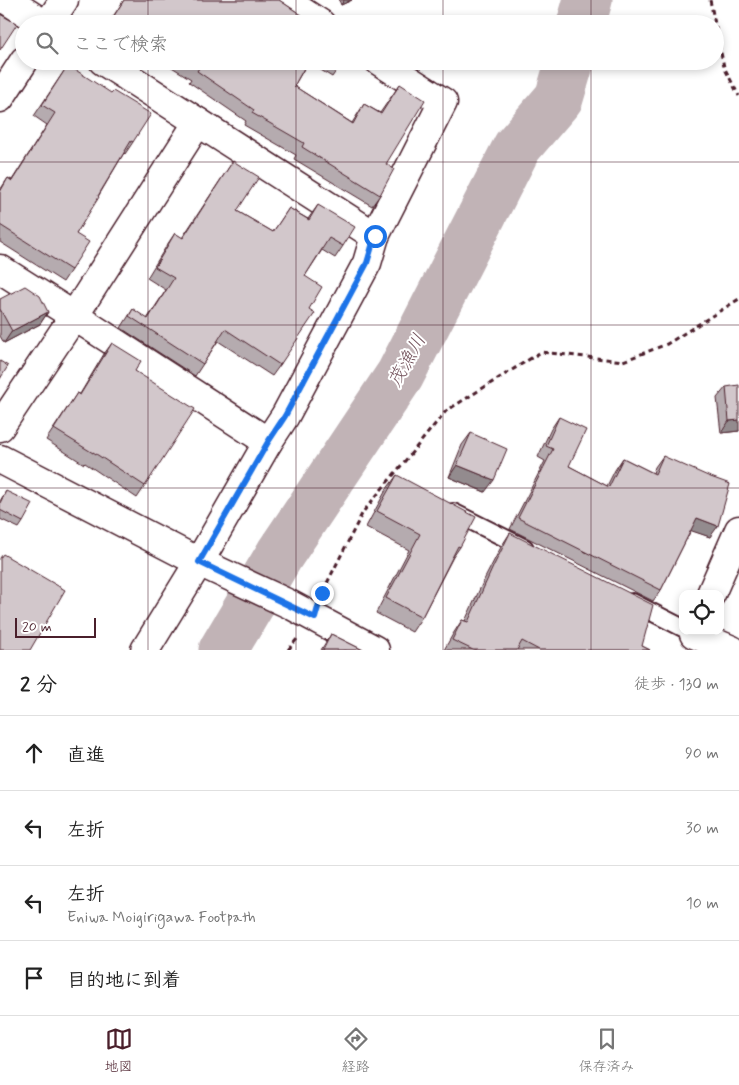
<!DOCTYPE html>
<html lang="ja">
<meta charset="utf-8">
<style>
body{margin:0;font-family:Mynerve,"Klee One",sans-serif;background:#f6f6f6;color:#222}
.controls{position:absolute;right:15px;bottom:15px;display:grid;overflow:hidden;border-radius:10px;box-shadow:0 2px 8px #0003}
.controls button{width:45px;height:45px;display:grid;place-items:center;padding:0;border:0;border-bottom:1px solid #e0e0e0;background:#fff;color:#222;font:25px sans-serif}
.scale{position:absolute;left:15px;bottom:12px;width:81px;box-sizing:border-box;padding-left:5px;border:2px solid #4a1f2b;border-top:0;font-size:14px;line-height:18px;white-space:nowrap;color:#4a1f2b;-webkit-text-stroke:4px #fff;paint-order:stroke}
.stop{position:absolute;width:15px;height:15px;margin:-11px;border:4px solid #1a73e8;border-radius:50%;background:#fff}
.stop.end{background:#1a73e8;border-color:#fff;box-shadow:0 1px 5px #0008}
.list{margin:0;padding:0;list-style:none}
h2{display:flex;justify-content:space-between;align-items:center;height:65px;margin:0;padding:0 20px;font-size:21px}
h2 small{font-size:16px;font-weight:400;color:#767676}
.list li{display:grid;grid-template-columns:32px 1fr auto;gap:15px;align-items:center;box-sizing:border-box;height:75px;padding:0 20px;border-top:1px solid #e0e0e0}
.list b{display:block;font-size:19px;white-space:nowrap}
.list p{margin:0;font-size:16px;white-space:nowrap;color:#767676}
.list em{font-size:16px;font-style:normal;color:#767676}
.icon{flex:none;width:28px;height:28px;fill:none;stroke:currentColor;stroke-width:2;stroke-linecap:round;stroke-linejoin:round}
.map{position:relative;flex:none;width:739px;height:650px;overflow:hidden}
.search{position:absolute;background:#fff;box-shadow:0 2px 8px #0003;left:15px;right:15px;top:15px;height:55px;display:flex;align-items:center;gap:12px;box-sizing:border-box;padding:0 18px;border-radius:28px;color:#767676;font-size:19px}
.sheet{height:365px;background:#fff}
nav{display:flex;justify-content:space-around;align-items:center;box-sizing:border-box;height:70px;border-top:1px solid #e0e0e0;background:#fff;font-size:14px;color:#767676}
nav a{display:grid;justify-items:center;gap:2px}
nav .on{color:#4a1f2b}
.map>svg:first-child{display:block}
</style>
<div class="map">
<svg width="739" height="650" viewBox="0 0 739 650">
<rect width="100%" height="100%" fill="#fff"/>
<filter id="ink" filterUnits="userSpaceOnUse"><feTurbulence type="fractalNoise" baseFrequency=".02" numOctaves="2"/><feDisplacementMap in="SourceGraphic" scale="10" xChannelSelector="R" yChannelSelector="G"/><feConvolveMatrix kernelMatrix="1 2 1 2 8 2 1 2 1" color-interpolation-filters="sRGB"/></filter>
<g filter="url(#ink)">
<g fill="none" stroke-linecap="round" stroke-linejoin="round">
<g stroke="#c1b3b6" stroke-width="49">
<path d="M581,24L588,0"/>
<path d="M223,650L280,554L400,375L517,147L559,98L570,61"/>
</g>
<defs>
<g id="lane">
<path d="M453,512L525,548"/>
<path d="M632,602L683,628"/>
</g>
<g id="street">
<path d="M7,0L44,24"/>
<path d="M284,0L321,24"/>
<path d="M48,24L64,0"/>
<path d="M103,61L375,236L367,263L285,416L268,442"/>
<path d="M0,98L24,61"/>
<path d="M375,236L443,102L379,61"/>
<path d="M0,269L74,316L268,442L199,562L145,650"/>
<path d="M0,427L74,316L198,122"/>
<path d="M711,594L739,530"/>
<path d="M694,634L732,650"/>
</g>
<path id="secondary" d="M0,459L199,562L289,604L375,650"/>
</defs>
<use href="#lane" stroke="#4a1f2b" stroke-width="20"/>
<use href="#street" stroke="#4a1f2b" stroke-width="31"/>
<use href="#secondary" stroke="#4a1f2b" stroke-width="31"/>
<g stroke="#4a1f2b" stroke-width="3" stroke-dasharray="5 4" stroke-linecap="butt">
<path d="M710,0L724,67L739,96"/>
<path d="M323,591L363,512L446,411L541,352L623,361L667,344L739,299"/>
<path d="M288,650L297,639"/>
</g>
<use href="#lane" stroke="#fff" stroke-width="16"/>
<use href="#street" stroke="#fff" stroke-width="28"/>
<use href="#secondary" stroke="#fff" stroke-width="28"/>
</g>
<g fill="#b5abaf" stroke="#4a1f2b">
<path d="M124,0H279L315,24H108Z"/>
<path d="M339,0H352L341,5Z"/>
<path d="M162,61H343L332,77L308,62L294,86L352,123L364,104L380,113L400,84L380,195L372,206L294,159L296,155L244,125L246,121L189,82L191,79Z"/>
<path d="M68,65L133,142L125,154L124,153L76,234L71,270L63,282L0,242V190L8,178L12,180L47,125L34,116Z"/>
<path d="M233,161L237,211L273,232L289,208L308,219L318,205L343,246L335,258L322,250L305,276L309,309L280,365L272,376L218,341L195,376L121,328L133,309L147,319L166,290L147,278L167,245L175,233L182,238Z"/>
<path d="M0,299L48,312L40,324L4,343L0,336Z"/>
<path d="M112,343L135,371L145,486L137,498L85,463L84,464L46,440L77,393L80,394L104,354Z"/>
<path d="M726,387L739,431L721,433L717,398Z"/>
<path d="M559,417L569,466L607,486L615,470L623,458L653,473L655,467L663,456L710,537L691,530L661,590L653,601L510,529L545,461L538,457L551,429Z"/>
<path d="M471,433L485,492L449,477L462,445Z"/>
<path d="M397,475L460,547L453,557L422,617L412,632L376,613L409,550L366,527L386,490Z"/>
<path d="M6,491L23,522L19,528L0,519V501Z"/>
<path d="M510,533L642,646L650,650H444L453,634L462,620L465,621L484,580L501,547Z"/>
<path d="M331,634L363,650H321Z"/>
</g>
<g fill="#938b8e" stroke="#4a1f2b">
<path d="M344,0H352L341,5Z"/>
<path d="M48,312L40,324L4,343L12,331Z"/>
<path d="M739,420V431L721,433L729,421Z"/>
<path d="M457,465L494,480L485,492L449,477Z"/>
<path d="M697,518L718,526L710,537L689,530Z"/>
</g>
<g fill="#d2c7cb" stroke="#4a1f2b">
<path d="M124,0H279L315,24H119L112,19Z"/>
<path d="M0,14L17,24L0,50Z"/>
<path d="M189,61H308L294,86L353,124L364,104L381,114L400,84L425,100L386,164L394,169L380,195L302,147L304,143L252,113L254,110L197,71L199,68Z"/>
<path d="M332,61H343L340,66Z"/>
<path d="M68,65L111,93L113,91L151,114L133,142L131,141L98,196L99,197L76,234L89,242L71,270L0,225V192L8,178L12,181L55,113L42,105Z"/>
<path d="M233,161L259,177L237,211L273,232L289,208L309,220L318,205L355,227L343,246L329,238L305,276L322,287L309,309L315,313L280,365L225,329L203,364L129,316L133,309L148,319L174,278L155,267L175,233L183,238Z"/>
<path d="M25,286L40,296L48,312L12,331L0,309V299Z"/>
<path d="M112,343L141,361L135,371L195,409L145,486L93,452V453L54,429L77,393L80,395Z"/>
<path d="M0,361L8,366L0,379Z"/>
<path d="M739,385V420L729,421L726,387Z"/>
<path d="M559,417L586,430L569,466L609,487L623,458L655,474L663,456L708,476L730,484L718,526L697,518L661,590L518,518L553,449L546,446Z"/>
<path d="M471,433L507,449L494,480L457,465Z"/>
<path d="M397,475L476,517L460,547L458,546L422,617L386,598L420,534L377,511Z"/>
<path d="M6,491L33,504L23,522L0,510V503Z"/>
<path d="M510,533L653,605L642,646L650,650H539L522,641L517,650H473L452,640L462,620L468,622L493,567Z"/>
<path d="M3,554L65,590L30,650H0V558Z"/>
<path d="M331,634L363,650H323Z"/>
</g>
</g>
<g fill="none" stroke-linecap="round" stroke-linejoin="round" filter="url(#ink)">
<path stroke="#1a73e8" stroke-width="6" d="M322,593L315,618L199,562L268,442L285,416L367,263L375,236"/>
</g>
<path fill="none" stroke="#4a1f2b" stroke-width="1" stroke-opacity="0.55" d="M148,0V24M296,0V24M443,0V24M591,0V24M148,61V650M296,61V650M443,61V650M591,61V650M0,162H739M0,325H739M0,488H739"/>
<g text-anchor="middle" stroke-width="4" stroke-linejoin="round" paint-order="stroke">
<g font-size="19" font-style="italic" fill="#74535c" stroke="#fff">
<text transform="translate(406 360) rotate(-61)" y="7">茂漁川</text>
</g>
</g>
</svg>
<div class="controls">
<button><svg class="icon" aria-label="locate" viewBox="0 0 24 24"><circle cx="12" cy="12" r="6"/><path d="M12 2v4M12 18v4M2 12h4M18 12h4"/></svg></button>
</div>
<div class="scale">20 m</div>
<div class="stop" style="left:375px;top:236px"></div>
<div class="stop end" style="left:322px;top:593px"></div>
<div class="search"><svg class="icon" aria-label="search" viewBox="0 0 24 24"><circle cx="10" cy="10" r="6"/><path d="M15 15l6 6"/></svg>ここで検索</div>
</div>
<section class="sheet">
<h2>2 分<small>徒歩 · 130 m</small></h2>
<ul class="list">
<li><svg class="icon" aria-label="ahead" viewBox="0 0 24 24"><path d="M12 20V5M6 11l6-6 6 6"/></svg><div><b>直進</b></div><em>90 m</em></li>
<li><svg class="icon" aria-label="left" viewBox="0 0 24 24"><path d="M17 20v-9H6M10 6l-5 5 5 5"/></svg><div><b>左折</b></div><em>30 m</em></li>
<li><svg class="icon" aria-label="left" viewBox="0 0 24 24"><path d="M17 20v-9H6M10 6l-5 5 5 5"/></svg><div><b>左折</b><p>Eniwa Moigirigawa Footpath</p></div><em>10 m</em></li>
<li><svg class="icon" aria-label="arrive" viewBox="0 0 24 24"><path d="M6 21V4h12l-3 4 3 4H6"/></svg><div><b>目的地に到着</b></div></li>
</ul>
</section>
<nav>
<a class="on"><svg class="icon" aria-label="map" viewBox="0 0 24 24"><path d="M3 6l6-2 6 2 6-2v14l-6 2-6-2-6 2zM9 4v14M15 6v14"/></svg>地図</a>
<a><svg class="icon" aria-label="directions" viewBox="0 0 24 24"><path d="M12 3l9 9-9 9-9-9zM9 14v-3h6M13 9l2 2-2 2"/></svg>経路</a>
<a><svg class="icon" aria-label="saved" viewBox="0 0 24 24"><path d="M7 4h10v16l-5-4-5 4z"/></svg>保存済み</a>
</nav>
